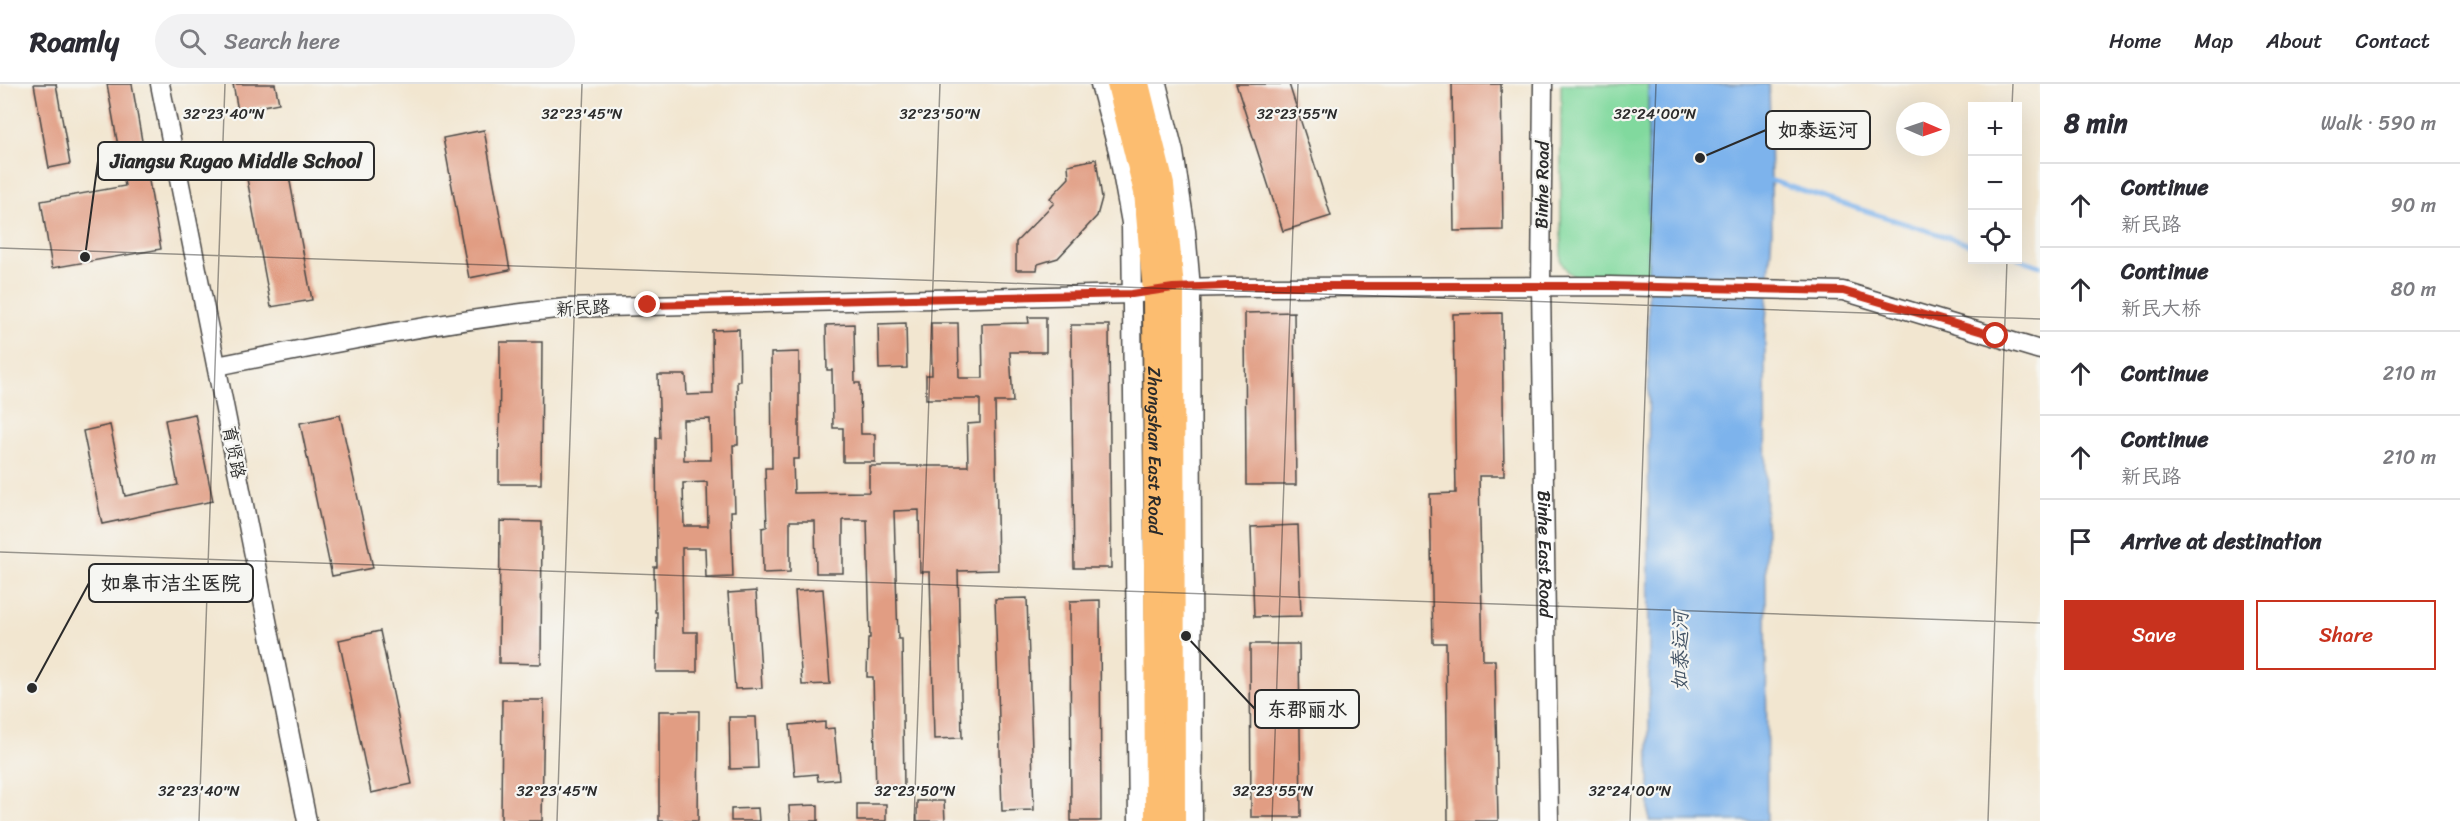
<!DOCTYPE html>
<meta charset="utf-8">
<style>
body{margin:0;font-family:Sriracha,"LXGW WenKai TC",sans-serif;background:#f2f2f3;color:#2b2b33}
.controls{position:absolute;right:18px;top:18px;display:grid;overflow:hidden;border-radius:0px;box-shadow:0 6px 24px #0002}
.controls button{width:54px;height:54px;display:grid;place-items:center;padding:0;border:0;border-bottom:2px solid #e1e1e2;background:#fff;color:#2b2b33;font:30px sans-serif}
.compass{position:absolute;left:1896px;top:18px;width:54px;height:54px;border-radius:50%;background:#fff;box-shadow:0 6px 24px #0002;rotate:92deg}
.stop{position:absolute;width:18px;height:18px;margin:-14px;border:4px solid #c8321e;border-radius:50%;background:#fff}
.stop.end{background:#c8321e;border-color:#fff;box-shadow:0 2px 6px #0008}
.list{margin:0;padding:0;list-style:none}
h2{display:flex;justify-content:space-between;align-items:center;height:78px;margin:0;padding:0 24px;font-size:26px}
h2 small{font-size:20px;font-weight:400;color:#7c7c81}
.list li{display:grid;grid-template-columns:39px 1fr auto;gap:18px;align-items:center;box-sizing:border-box;height:84px;padding:0 24px;border-top:2px solid #e1e1e2}
.list b{display:block;font-size:22px;white-space:nowrap}
.list p{margin:0;font-size:20px;white-space:nowrap;color:#7c7c81}
.list em{font-size:20px;font-style:normal;color:#7c7c81}
.actions{display:flex;gap:12px;padding:18px 24px}
.actions a{flex:1;padding:14px 0;border:2px solid #c8321e;border-radius:0px;text-align:center;font-size:21px;color:#c8321e}
.actions .main{background:#c8321e;color:#fff}
.icon{flex:none;width:33px;height:33px;fill:none;stroke:currentColor;stroke-width:2;stroke-linecap:round;stroke-linejoin:round}
.map{position:relative;flex:none;width:2040px;height:737px;overflow:hidden}
header{display:flex;align-items:center;gap:36px;box-sizing:border-box;height:84px;padding:0 30px;background:#fff;border-bottom:2px solid #e1e1e2}
header strong{font-size:28px}
nav{display:flex;gap:33px;margin-inline-start:auto;font-size:21px}
.search{width:420px;height:54px;background:#f2f2f3;display:flex;align-items:center;gap:15px;box-sizing:border-box;padding:0 21px;border-radius:33px;color:#7c7c81;font-size:22px}
main{display:flex}
aside{flex:1;background:#fff}
.map>svg:first-child{display:block}
</style>
<header>
<strong>Roamly</strong>
<div class="search"><svg class="icon" aria-label="search" viewBox="0 0 24 24"><circle cx="10" cy="10" r="6"/><path d="M15 15l6 6"/></svg>Search here</div>
<nav><a>Home</a><a>Map</a><a>About</a><a>Contact</a></nav>
</header>
<main>
<div class="map">
<svg width="2040" height="737" viewBox="0 0 2040 737">
<rect width="100%" height="100%" fill="#f6f6f2"/>
<filter id="ink" filterUnits="userSpaceOnUse"><feTurbulence type="fractalNoise" baseFrequency=".0167" numOctaves="2"/><feDisplacementMap in="SourceGraphic" scale="12" xChannelSelector="R" yChannelSelector="G"/><feConvolveMatrix kernelMatrix="1 2 1 2 8 2 1 2 1" color-interpolation-filters="sRGB"/></filter>
<filter id="wash" filterUnits="userSpaceOnUse"><feTurbulence type="fractalNoise" baseFrequency=".008" numOctaves="4" result="noise"/><feDisplacementMap in="SourceGraphic" scale="24" xChannelSelector="R" yChannelSelector="G"/><feGaussianBlur stdDeviation="1.35" result="paint"/><feColorMatrix in="noise" values="0 0 0 0 0 0 0 0 0 0 0 0 0 0 0 0 0 1.4 0 .05"/><feComposite in="paint" operator="in"/></filter>
<g filter="url(#wash)">
<rect width="100%" height="100%" fill="#f2e6d0"/>
<path fill="#81d99e" stroke="#568264" stroke-width="1.5" d="M1561,0H1648V196H1579L1568,188L1561,177Z"/>
<path fill="#7db3ec" stroke="#546f8c" stroke-width="1.5" d="M1648,0H1769L1772,147L1765,254L1767,737H1649Z"/>
<g fill="none" stroke-linecap="round" stroke-linejoin="round">
<g stroke="#7db3ec" stroke-width="4.5">
<path d="M1766,95L1972,161"/>
<path d="M2018,175L2040,182"/>
</g>
</g>
<g id="blocks">
<g fill="#e19d83" fill-rule="evenodd">
<path d="M34,0H56L70,80L49,84Z"/>
<path d="M107,0H132L161,165L52,184L41,117L125,102Z"/>
<path d="M233,0H275L279,19L238,27Z"/>
<path d="M1236,0H1289L1331,132L1283,147Z"/>
<path d="M1452,0H1501L1503,146L1454,147Z"/>
<path d="M484,46L510,186L469,194L443,54Z"/>
<path d="M1096,75L1102,114L1097,132L1058,174L1038,180L1037,186H1016V158L1054,119L1050,114L1069,94L1068,81Z"/>
<path d="M286,76L312,216L271,223L245,84Z"/>
<path d="M1294,228L1296,401H1246L1245,229Z"/>
<path d="M1502,229L1504,392H1479L1483,576H1495L1498,737H1448L1446,559H1433L1430,410L1456,409L1453,230Z"/>
<path d="M1028,233H1046V268H1010L1013,318H995L998,486L958,487L962,654L934,655L930,488H920L919,426L894,427L898,555H902L904,705L876,706L873,593H867L868,554H870L867,436H843V489H816L815,437H790V488L763,489L762,444L767,443L765,384H772L771,269L799,268V375H793L794,409L869,408V382H968L967,340L980,339V315H926V291H932L931,239H958L959,294H983L982,240L1029,239Z"/>
<path d="M906,239L907,284L879,285L878,240Z"/>
<path d="M854,240L855,299H860L861,350H875V378H843V344H833L832,286H827L826,241Z"/>
<path d="M1071,241H1109L1111,484H1074Z"/>
<path d="M739,245L740,297H737L738,361H733L735,427H731L733,493L706,494L705,464H682L683,548H697V588H656L657,528H655L654,483H657L656,354H660L658,291H686L687,311L713,310L712,246ZM710,335L711,376H684L683,336ZM707,398L708,442H684L683,399Z"/>
<path d="M500,258H542L541,400H499Z"/>
<path d="M195,330L213,417L102,440L83,347L110,341L125,412L178,401L165,336Z"/>
<path d="M340,331L373,484L332,492L300,339Z"/>
<path d="M500,437L542,438L541,580L499,579Z"/>
<path d="M1298,441L1301,532L1254,533L1251,443Z"/>
<path d="M823,505L830,600L802,601L795,507Z"/>
<path d="M756,507L762,604L735,605L728,509Z"/>
<path d="M1027,514L1034,726L1002,727L995,515Z"/>
<path d="M1100,516L1101,737H1071L1070,517Z"/>
<path d="M380,547L412,700L371,709L339,556Z"/>
<path d="M1250,560H1299L1301,733H1251Z"/>
<path d="M502,616H544L542,737H501Z"/>
<path d="M659,627H699L698,737H659Z"/>
<path d="M729,633H756L758,684L730,685Z"/>
<path d="M825,638V645L834,644L839,695L818,697L817,690L795,692L790,641Z"/>
<path d="M917,717H944L945,737H917Z"/>
<rect x="857" y="720" width="29" height="17"/>
<path d="M818,721V737H790L789,722Z"/>
<path d="M758,724L759,737H731V725Z"/>
</g>
</g>
</g>
<g filter="url(#ink)">
<use href="#blocks" fill-opacity="0" stroke="#494744" stroke-width="1.5"/>
<g fill="none" stroke-linecap="round" stroke-linejoin="round">
<defs>
<g id="minor">
<path d="M160,0L307,737"/>
<path d="M1100,0L1118,67L1131,139L1138,737"/>
<path d="M1157,0L1174,68L1186,147L1191,204L1193,737"/>
<path id="s1" d="M1543,0L1541,202L1549,737"/>
<path d="M217,282C333,259 448,236 565,224L1133,210L1173,204L1226,203L1610,202L1843,207L2040,266"/>
</g>
<g id="major">
<path id="s2" d="M1118,0L1145,108L1154,207L1156,737"/>
<path d="M1138,0L1163,101L1173,204L1174,737"/>
</g>
</defs>
<use href="#minor" stroke="#494744" stroke-width="21"/>
<use href="#major" stroke="#494744" stroke-width="26"/>
<use href="#minor" stroke="#fff" stroke-width="18"/>
<use href="#major" stroke="#fcbd6f" stroke-width="22"/>
</g>
</g>
<g fill="none" stroke-linecap="round" stroke-linejoin="round" filter="url(#ink)">
<path stroke="#c8321e" stroke-width="8" d="M648,221L1132,210L1173,204L1226,202H1610L1843,207L1996,252"/>
</g>
<path fill="none" stroke="#2b2b2b" stroke-width="1.5" stroke-opacity="0.45" d="M2012,22L2013,0M0,164L2040,235M0,468L2040,539M199,737L225,0M557,737L582,0M914,737L940,0M1272,737L1298,0M1630,737L1656,0M1988,737L2007,176"/>
<g text-anchor="middle" stroke-width="4.5" stroke-linejoin="round" paint-order="stroke">
<g font-size="18" fill="#2b2b2b" stroke="#f6f6f2">
<text transform="translate(1542 101) rotate(-89)" y="6">Binhe Road</text>
<text transform="translate(583 224) rotate(-3)" y="6">新民路</text>
<text dy="6" stroke="none"><textPath href="#s2" startOffset="370">Zhongshan East Road</textPath></text>
<text transform="translate(234 368) rotate(79)" y="6">育贤路</text>
<text dy="6" stroke="none"><textPath href="#s1" startOffset="470">Binhe East Road</textPath></text>
</g>
<g font-size="20" font-style="italic" fill="#445465" stroke="#f6f6f2">
<text transform="translate(1680 567) rotate(-90)" y="7">如泰运河</text>
</g>
</g>
<g font-size="15" text-anchor="middle" fill="#2b2b2b" stroke="#f6f6f2" stroke-width="4.5" stroke-linejoin="round" paint-order="stroke">
<text x="224" y="35">32°23'40"N</text>
<text x="582" y="35">32°23'45"N</text>
<text x="940" y="35">32°23'50"N</text>
<text x="1297" y="35">32°23'55"N</text>
<text x="1655" y="35">32°24'00"N</text>
<text x="199" y="712">32°23'40"N</text>
<text x="557" y="712">32°23'45"N</text>
<text x="915" y="712">32°23'50"N</text>
<text x="1273" y="712">32°23'55"N</text>
<text x="1630" y="712">32°24'00"N</text>
</g>
<path fill="none" stroke="#2b2b2b" stroke-width="2" d="M1700 74L1766 46M85 173L98 77M32 604L89 499M1186 552L1255 625"/>
<g fill="#2b2b2b" stroke="#f6f6f2" stroke-width="2">
<circle cx="1700" cy="74" r="6"/>
<circle cx="85" cy="173" r="6"/>
<circle cx="32" cy="604" r="6"/>
<circle cx="1186" cy="552" r="6"/>
</g>
<g fill="#f6f6f2" stroke="#2b2b2b" stroke-width="2">
<rect x="1766" y="27" width="104" height="38" rx="6"/>
<rect x="98" y="58" width="276" height="38" rx="6"/>
<rect x="89" y="480" width="164" height="38" rx="6"/>
<rect x="1255" y="606" width="104" height="38" rx="6"/>
</g>
<g font-size="20" text-anchor="middle" font-weight="bold" fill="#2b2b2b">
<text x="1818" y="53">如泰运河</text>
<text x="236" y="84">Jiangsu Rugao Middle School</text>
<text x="171" y="506">如皋市洁尘医院</text>
<text x="1307" y="632">东郡丽水</text>
</g>
</svg>
<div class="controls">
<button>+</button>
<button>−</button>
<button><svg class="icon" aria-label="locate" viewBox="0 0 24 24"><circle cx="12" cy="12" r="6"/><path d="M12 2v4M12 18v4M2 12h4M18 12h4"/></svg></button>
</div>
<svg class="compass" viewBox="-18 -18 36 36"><path d="M0-13l5 13h-10z" fill="#e53935"/><path d="M0 13l5-13h-10z" fill="#7c7c81"/></svg>
<div class="stop" style="left:1996px;top:252px"></div>
<div class="stop end" style="left:648px;top:221px"></div>
</div>
<aside>
<h2>8 min<small>Walk · 590 m</small></h2>
<ul class="list">
<li><svg class="icon" aria-label="ahead" viewBox="0 0 24 24"><path d="M12 20V5M6 11l6-6 6 6"/></svg><div><b>Continue</b><p>新民路</p></div><em>90 m</em></li>
<li><svg class="icon" aria-label="ahead" viewBox="0 0 24 24"><path d="M12 20V5M6 11l6-6 6 6"/></svg><div><b>Continue</b><p>新民大桥</p></div><em>80 m</em></li>
<li><svg class="icon" aria-label="ahead" viewBox="0 0 24 24"><path d="M12 20V5M6 11l6-6 6 6"/></svg><div><b>Continue</b></div><em>210 m</em></li>
<li><svg class="icon" aria-label="ahead" viewBox="0 0 24 24"><path d="M12 20V5M6 11l6-6 6 6"/></svg><div><b>Continue</b><p>新民路</p></div><em>210 m</em></li>
<li><svg class="icon" aria-label="arrive" viewBox="0 0 24 24"><path d="M6 21V4h12l-3 4 3 4H6"/></svg><div><b>Arrive at destination</b></div></li>
</ul>
<div class="actions"><a class="main">Save</a><a>Share</a></div>
</aside>
</main>
